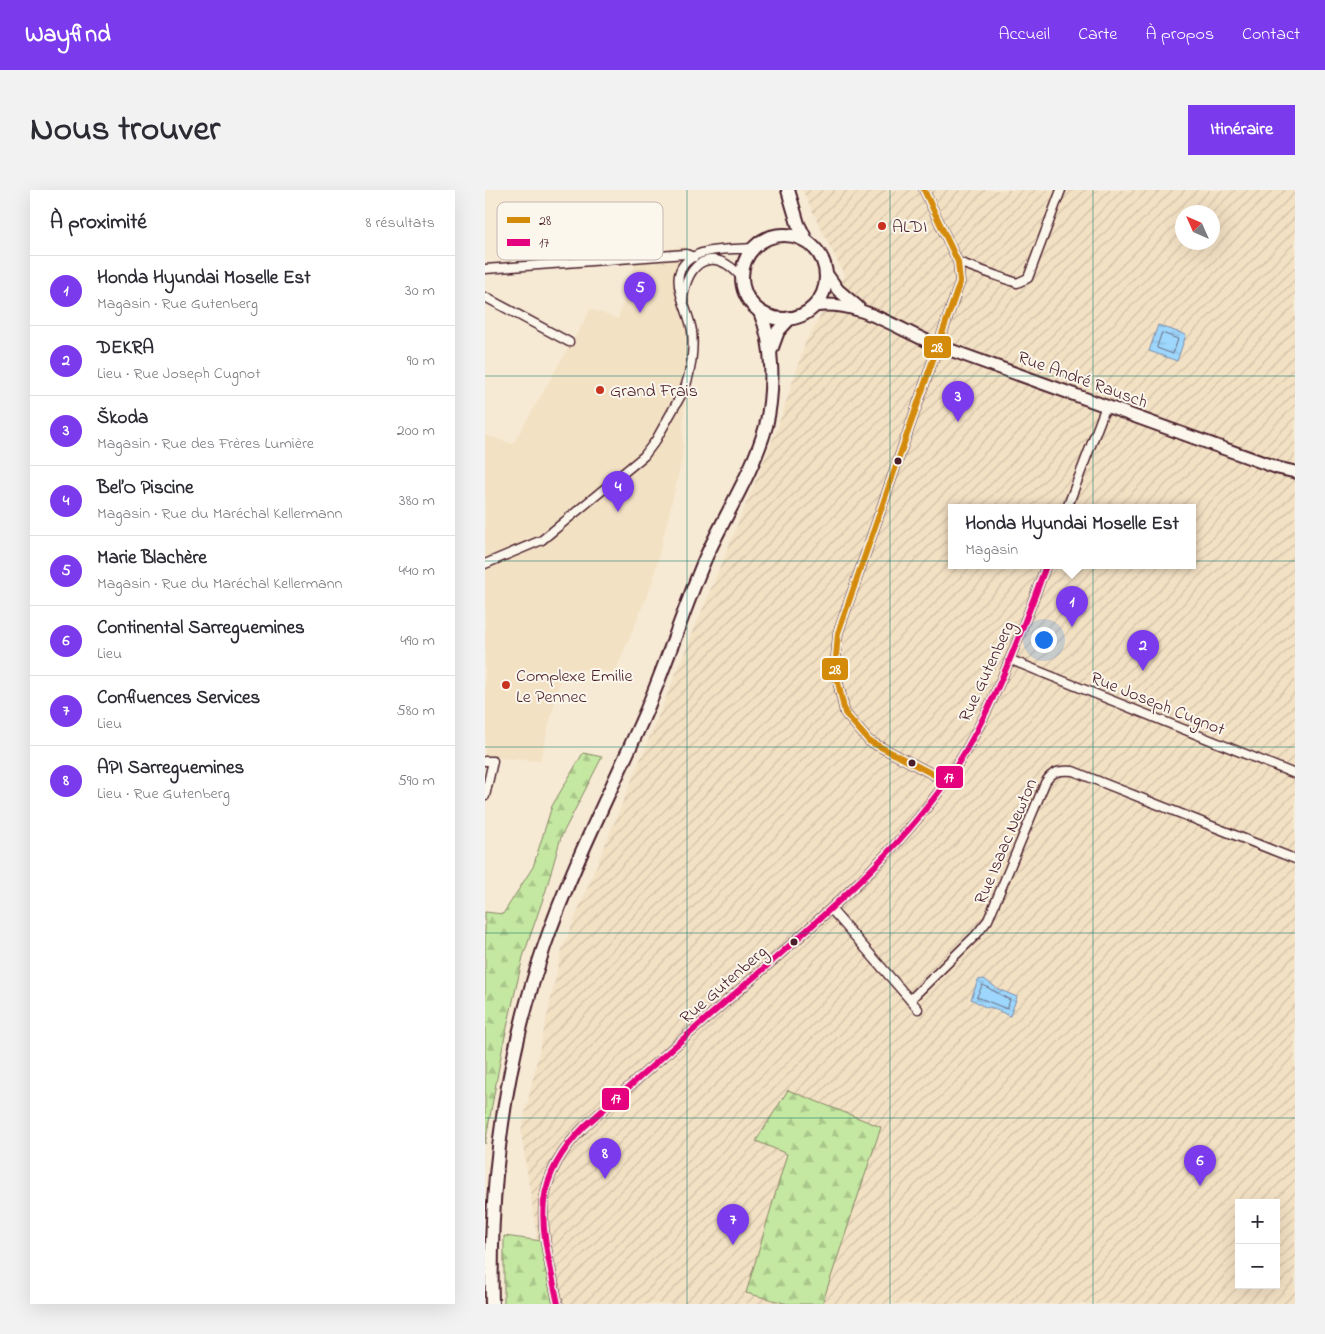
<!DOCTYPE html>
<html lang="fr">
<meta charset="utf-8">
<style>
body{margin:0;font-family:"Indie Flower",sans-serif;background:#f2f2f3;color:#2b2b33}
.controls{position:absolute;right:15px;bottom:15px;display:grid;overflow:hidden;border-radius:0px;box-shadow:0 5px 20px #0002}
.controls button{width:45px;height:45px;display:grid;place-items:center;padding:0;border:0;border-bottom:1px solid #e1e1e2;background:#fff;color:#2b2b33;font:25px sans-serif}
.compass{position:absolute;left:690px;top:15px;width:45px;height:45px;border-radius:50%;background:#fff;box-shadow:0 5px 20px #0002;rotate:315deg}
.you{position:absolute;left:558px;top:449px;width:18px;height:18px;margin:-12px;border:4px solid #fff;border-radius:50%;background:#1a73e8;box-shadow:0 0 0 8px #1a73e833}
.badge{display:grid;place-items:center;width:32px;height:32px;border-radius:50%;background:#7c3aed;color:#fff;font-size:16px;font-weight:700}
.pin{position:absolute;translate:-50% -41px;filter:drop-shadow(0 1px 2px #0008)}
.pin::after{content:'';position:absolute;top:26px;width:18px;height:15px;background:inherit;clip-path:polygon(0 0,100% 0,50% 100%)}
.popup{position:absolute;left:463px;top:314px;width:248px;height:65px;box-sizing:border-box;display:grid;place-content:center;border-radius:0px;background:#fff;filter:drop-shadow(0 1px 4px #0005);font-size:16px;white-space:nowrap;color:#7c7c81}
.popup b{font-size:19px;color:#2b2b33}
.popup::after{content:'';position:absolute;left:50%;top:100%;margin-left:-10px;border:10px solid transparent;border-top-color:#fff}
.list{margin:0;padding:0;list-style:none}
h2{display:flex;justify-content:space-between;align-items:center;height:65px;margin:0;padding:0 20px;font-size:21px}
h2 small{font-size:16px;font-weight:400;color:#7c7c81}
.list li{display:grid;grid-template-columns:32px 1fr auto;gap:15px;align-items:center;box-sizing:border-box;height:70px;padding:0 20px;border-top:1px solid #e1e1e2}
.list b{display:block;font-size:19px;white-space:nowrap}
.list p{margin:0;font-size:16px;white-space:nowrap;color:#7c7c81}
.list em{font-size:16px;font-style:normal;color:#7c7c81}
.map{position:relative;flex:none;width:810px;height:1114px;overflow:hidden;border-radius:0px}
header{display:flex;align-items:center;gap:30px;box-sizing:border-box;height:70px;padding:0 25px;background:#7c3aed;color:#fff}
header strong{font-size:24px}
nav{display:flex;gap:28px;margin-inline-start:auto;font-size:18px}
.intro{display:flex;align-items:center;justify-content:space-between;box-sizing:border-box;height:120px;padding:0 30px}
h1{margin:0;font-size:35px}
.button{padding:12px 22px;border-radius:0px;background:#7c3aed;color:#fff;font-size:18px;font-weight:700}
main{display:flex;gap:30px;padding:0 30px}
aside{flex:1;background:#fff;border-radius:0px;box-shadow:0 5px 20px #0002}
.map>svg:first-child{display:block}
</style>
<header>
<strong>Wayfind</strong>
<nav><a>Accueil</a><a>Carte</a><a>À propos</a><a>Contact</a></nav>
</header>
<div class="intro"><h1>Nous trouver</h1><a class="button">Itinéraire</a></div>
<main>
<aside>
<h2>À proximité<small>8 résultats</small></h2>
<ul class="list">
<li><span class="badge">1</span><div><b>Honda Hyundai Moselle Est</b><p>Magasin · Rue Gutenberg</p></div><em>30 m</em></li>
<li><span class="badge">2</span><div><b>DEKRA</b><p>Lieu · Rue Joseph Cugnot</p></div><em>90 m</em></li>
<li><span class="badge">3</span><div><b>Škoda</b><p>Magasin · Rue des Frères Lumière</p></div><em>200 m</em></li>
<li><span class="badge">4</span><div><b>Bel’O Piscine</b><p>Magasin · Rue du Maréchal Kellermann</p></div><em>380 m</em></li>
<li><span class="badge">5</span><div><b>Marie Blachère</b><p>Magasin · Rue du Maréchal Kellermann</p></div><em>440 m</em></li>
<li><span class="badge">6</span><div><b>Continental Sarreguemines</b><p>Lieu</p></div><em>490 m</em></li>
<li><span class="badge">7</span><div><b>Confluences Services</b><p>Lieu</p></div><em>580 m</em></li>
<li><span class="badge">8</span><div><b>API Sarreguemines</b><p>Lieu · Rue Gutenberg</p></div><em>590 m</em></li>
</ul>
</aside>
<div class="map">
<svg width="810" height="1114" viewBox="0 0 810 1114">
<defs>
<pattern id="industrial-furrows" width="10" height="10" patternUnits="userSpaceOnUse" patternTransform="scale(1.25)"><rect width="10" height="10" fill="#f3e1c4"/><path d="M-1 1l2-2M0 10L10 0M9 11l2-2" fill="none" stroke="#d2c1a9"/></pattern>
<pattern id="forest-firs" width="22" height="20" patternUnits="userSpaceOnUse" patternTransform="scale(1.25)"><rect width="22" height="20" fill="#c4e8a1"/><path d="M5 1l3.5 6h-7zM16 11l3.5 6h-7z" fill="#aac78b"/></pattern>
<pattern id="water-ripples" width="26" height="14" patternUnits="userSpaceOnUse" patternTransform="scale(1.25)"><rect width="26" height="14" fill="#9dd7fd"/><path d="M2 4q2-2 4 0t4 0M15 11q2-2 4 0t4 0" fill="none" stroke="#89b8d9"/></pattern>
</defs>
<rect width="100%" height="100%" fill="#f6ead4"/>
<filter id="ink" filterUnits="userSpaceOnUse"><feTurbulence type="fractalNoise" baseFrequency=".02" numOctaves="2"/><feDisplacementMap in="SourceGraphic" scale="10" xChannelSelector="R" yChannelSelector="G"/><feConvolveMatrix kernelMatrix="1 2 1 2 8 2 1 2 1" color-interpolation-filters="sRGB"/></filter>
<g filter="url(#ink)">
<path fill="#f3e1c4" d="M201,56L207,141L200,198L197,270L167,394L130,482L78,478L55,571L0,567V245L28,254L106,119L133,129L153,65Z"/>
<path fill="url(#industrial-furrows)" fill-rule="evenodd" d="M317,0H810V1114H62L36,942L77,759L292,239L321,151L359,85ZM698,22H728V52H698ZM467,318H707V376H467ZM754,1013H791V1095H754Z"/>
<g fill="url(#forest-firs)" stroke="#878466">
<path d="M98,563L117,567L76,647L61,700L38,767L18,855L0,954V722L18,724L48,677L67,616Z"/>
<path d="M303,900L396,937L337,1114H303L261,1103L302,964L271,951Z"/>
<path d="M19,1046L57,1051L70,1114H19Z"/>
</g>
<g fill="url(#water-ripples)" stroke="#7c8da9">
<path d="M673,135L701,145L692,171L664,161Z"/>
<path d="M499,789L513,799L532,807L525,826L505,817L502,818L486,809L493,790Z"/>
</g>
<g fill="none" stroke-linecap="round" stroke-linejoin="round">
<g stroke="#6b697f" stroke-width="1">
<path d="M677,143L693,149L688,164L672,158Z"/>
<path d="M498,795L525,810L522,819L492,807Z"/>
</g>
<defs>
<g id="street">
<path d="M439,0L473,72L475,92L353,443L350,479L360,523L384,551L461,591"/>
<path d="M473,72L532,93L543,88L576,0"/>
<path d="M0,79L201,64L209,67"/>
<path d="M0,107L84,152"/>
<path d="M198,110C201,72 228,54 256,87"/>
<path d="M582,318L621,216"/>
<path d="M0,374L57,350L159,266L171,250L200,198C206,181 209,159 207,141C203,114 175,80 214,64C230,58 251,60 268,58"/>
<path d="M526,470L810,584"/>
<path d="M0,571H8L0,606"/>
<path d="M346,719L433,819"/>
<path d="M425,810L491,745L503,730L560,593C567,581 574,580 588,581L810,669"/>
<path d="M73,1114C58,1040 40,996 100,936C158,884 217,832 276,781C343,722 409,665 461,592C506,526 533,450 561,376"/>
</g>
<g id="secondary">
<path d="M341,83L353,100L373,117"/>
<path d="M329,116C376,109 415,142 457,157C569,198 681,237 793,278L810,282"/>
</g>
<g id="primary">
<path d="M303,0L313,34L321,50"/>
<circle cx="299" cy="87" r="42"/>
<path d="M286,160L293,141L305,128"/>
<path d="M7,1114C4,994 20,871 59,757C86,678 125,603 159,526C181,475 198,421 220,369C239,327 269,280 281,236C289,201 289,155 275,122"/>
</g>
</defs>
<use href="#street" stroke="#4a1f2b" stroke-width="11"/>
<use href="#secondary" stroke="#4a1f2b" stroke-width="15"/>
<use href="#primary" stroke="#4a1f2b" stroke-width="16"/>
<use href="#street" stroke="#fbf7ec" stroke-width="8"/>
<use href="#secondary" stroke="#fbf7ec" stroke-width="11"/>
<use href="#primary" stroke="#fbf7ec" stroke-width="12"/>
<defs>
<path id="bus-1" d="M439,0L473,72L475,92L353,443L350,479L360,523L384,551L461,591"/>
<path id="bus-2" d="M73,1114C58,1040 40,996 100,936C158,884 217,832 276,781C343,722 409,665 461,592C506,526 533,450 561,376"/>
</defs>
<use href="#bus-1" stroke="#fbf7ec" stroke-width="10"/>
<use href="#bus-2" stroke="#fbf7ec" stroke-width="10"/>
<use href="#bus-1" stroke="#d48b09" stroke-width="6"/>
<use href="#bus-2" stroke="#e5007d" stroke-width="6"/>
</g>
</g>
<path fill="none" stroke="#0f766e" stroke-width="1" stroke-opacity="0.55" d="M202,0V1114M405,0V1114M608,0V1114M0,186H810M0,371H810M0,557H810M0,743H810M0,928H810"/>
<g fill="#c8321e" stroke="#fbf7ec" stroke-width="2">
<circle cx="397" cy="36" r="5"/>
<circle cx="115" cy="200" r="5"/>
<circle cx="21" cy="495" r="5"/>
</g>
<g fill="#4a1f2b" stroke="#fbf7ec" stroke-width="2">
<circle cx="413" cy="271" r="4.5"/>
<circle cx="427" cy="573" r="4.5"/>
<circle cx="309" cy="752" r="4.5"/>
</g>
<g text-anchor="middle" stroke-width="4" stroke-linejoin="round" paint-order="stroke">
<g font-size="18" fill="#4a1f2b" stroke="#fbf7ec" text-anchor="start">
<text x="407" y="42">ALDI</text>
<text x="125" y="206">Grand Frais</text>
<text x="31" y="491">Complexe Emilie<tspan x="31" dy="21">Le Pennec</tspan></text>
</g>
<g font-size="18" fill="#4a1f2b" stroke="#fbf7ec">
<text transform="translate(598 189) rotate(20)" y="6">Rue André Rausch</text>
<text transform="translate(501 481) rotate(-65)" y="6">Rue Gutenberg</text>
<text transform="translate(673 513) rotate(22)" y="6">Rue Joseph Cugnot</text>
<text transform="translate(520 651) rotate(-67)" y="6">Rue Isaac Newton</text>
<text transform="translate(238 794) rotate(-41)" y="6">Rue Gutenberg</text>
</g>
</g>
<rect x="12" y="12" width="166" height="58" rx="8" fill="#fbf7ec" stroke="#c6b6b2" stroke-width="1"/>
<rect x="22" y="27" width="23" height="6" fill="#d48b09"/>
<rect x="22" y="49" width="23" height="7" fill="#e5007d"/>
<g font-size="14" fill="#4a1f2b">
<text x="54" y="35">28</text>
<text x="54" y="57">17</text>
</g>
<g stroke="#fbf7ec" stroke-width="2">
<rect x="438" y="145" width="29" height="24" rx="5" fill="#d48b09"/>
<rect x="336" y="467" width="28" height="24" rx="5" fill="#d48b09"/>
<rect x="450" y="575" width="29" height="24" rx="5" fill="#e5007d"/>
<rect x="116" y="897" width="29" height="24" rx="5" fill="#e5007d"/>
</g>
<g font-size="14" text-anchor="middle" font-weight="bold" fill="#fff">
<text x="452" y="162">28</text>
<text x="350" y="484">28</text>
<text x="464" y="592">17</text>
<text x="131" y="913">17</text>
</g>
</svg>
<div class="controls">
<button>+</button>
<button>−</button>
</div>
<svg class="compass" viewBox="-18 -18 36 36"><path d="M0-13l5 13h-10z" fill="#e53935"/><path d="M0 13l5-13h-10z" fill="#7c7c81"/></svg>
<div class="you"></div>
<div class="pin badge" style="left:587px;top:437px">1</div>
<div class="popup"><b>Honda Hyundai Moselle Est</b>Magasin</div>
<div class="pin badge" style="left:658px;top:481px">2</div>
<div class="pin badge" style="left:473px;top:232px">3</div>
<div class="pin badge" style="left:133px;top:322px">4</div>
<div class="pin badge" style="left:155px;top:123px">5</div>
<div class="pin badge" style="left:715px;top:996px">6</div>
<div class="pin badge" style="left:248px;top:1055px">7</div>
<div class="pin badge" style="left:120px;top:989px">8</div>
</div>
</main>
